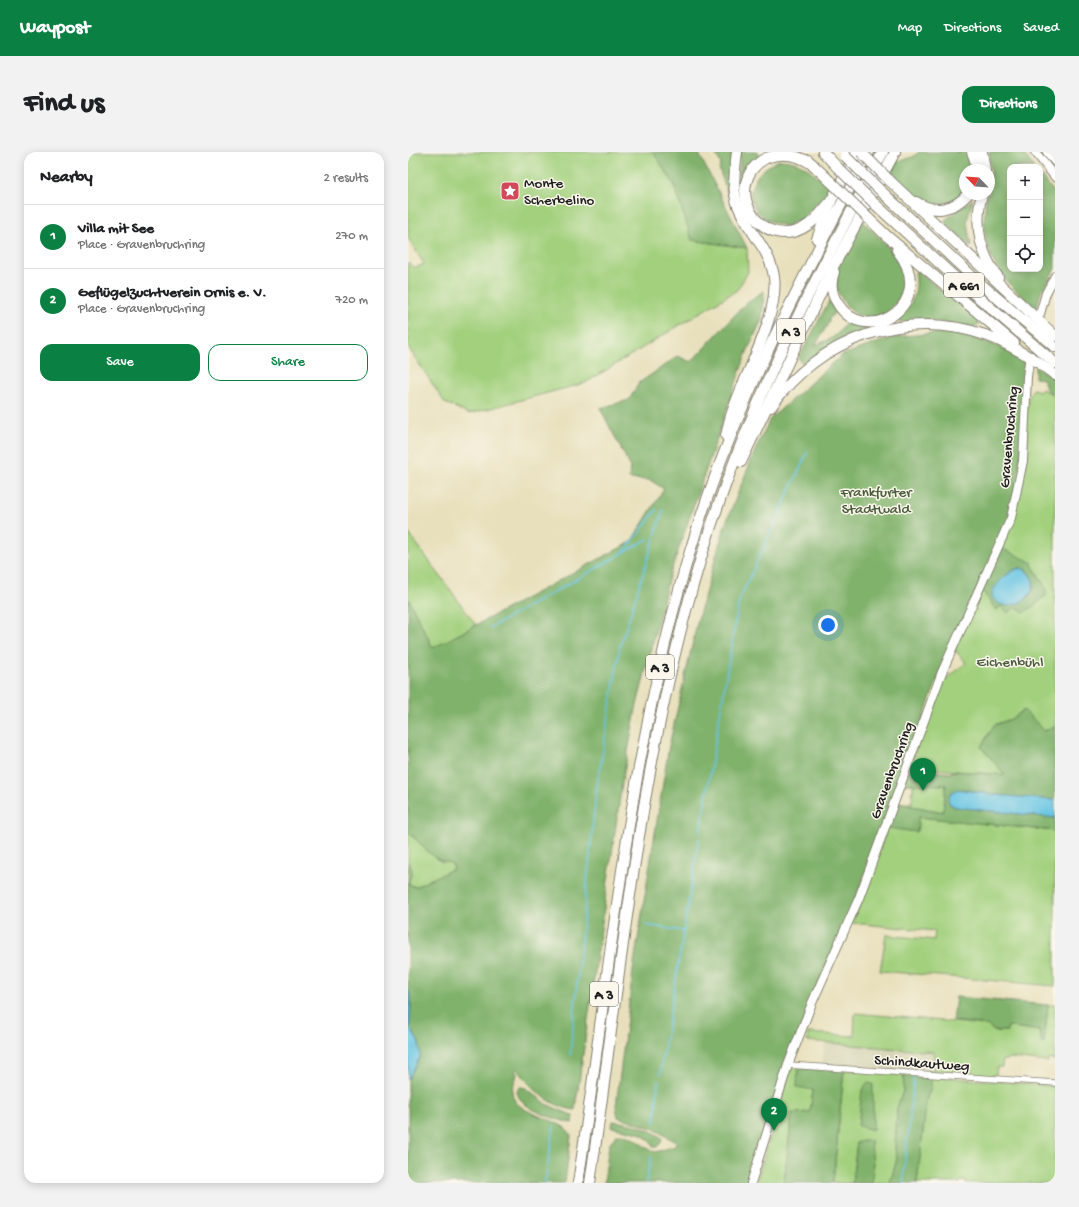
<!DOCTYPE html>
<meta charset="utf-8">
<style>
body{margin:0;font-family:"Gochi Hand",sans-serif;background:#f2f2f2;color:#202124}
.controls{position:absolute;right:12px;top:12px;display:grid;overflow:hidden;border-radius:8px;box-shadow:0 2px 10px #0003}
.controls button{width:36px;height:36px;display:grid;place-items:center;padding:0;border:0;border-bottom:1px solid #e0e0e0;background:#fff;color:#202124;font:20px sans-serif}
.compass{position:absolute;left:551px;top:12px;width:36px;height:36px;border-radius:50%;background:#fff;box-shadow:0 2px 10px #0003;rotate:295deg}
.you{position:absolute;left:420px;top:473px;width:14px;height:14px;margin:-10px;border:3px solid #fff;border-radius:50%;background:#1a73e8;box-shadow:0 0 0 6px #1a73e833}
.badge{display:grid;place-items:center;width:26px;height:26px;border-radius:50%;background:#0b8043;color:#fff;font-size:13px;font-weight:700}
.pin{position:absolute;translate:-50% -33px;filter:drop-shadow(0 1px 2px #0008)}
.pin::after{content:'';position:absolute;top:21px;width:14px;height:12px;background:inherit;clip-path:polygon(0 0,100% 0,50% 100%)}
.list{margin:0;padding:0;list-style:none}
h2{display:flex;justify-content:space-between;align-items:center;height:52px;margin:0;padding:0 16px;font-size:17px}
h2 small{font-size:13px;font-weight:400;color:#757577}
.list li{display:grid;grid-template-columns:26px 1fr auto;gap:12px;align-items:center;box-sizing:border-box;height:64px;padding:0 16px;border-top:1px solid #e0e0e0}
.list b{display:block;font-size:15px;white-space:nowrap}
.list p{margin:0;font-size:13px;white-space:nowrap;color:#757577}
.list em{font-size:13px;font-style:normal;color:#757577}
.actions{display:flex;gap:8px;padding:12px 16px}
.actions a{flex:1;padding:9px 0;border:1px solid #0b8043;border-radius:12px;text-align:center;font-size:14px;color:#0b8043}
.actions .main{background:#0b8043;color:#fff}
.icon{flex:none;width:22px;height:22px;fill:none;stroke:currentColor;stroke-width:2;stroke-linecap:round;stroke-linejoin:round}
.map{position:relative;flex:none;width:647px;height:1031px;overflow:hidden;border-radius:12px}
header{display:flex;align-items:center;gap:24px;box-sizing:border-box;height:56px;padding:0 20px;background:#0b8043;color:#fff}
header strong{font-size:19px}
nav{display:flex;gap:22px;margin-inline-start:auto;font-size:14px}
.intro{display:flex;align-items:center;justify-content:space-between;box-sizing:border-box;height:96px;padding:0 24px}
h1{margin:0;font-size:28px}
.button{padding:10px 18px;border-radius:12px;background:#0b8043;color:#fff;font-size:14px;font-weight:700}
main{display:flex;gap:24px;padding:0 24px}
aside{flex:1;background:#fff;border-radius:12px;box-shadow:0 2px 10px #0003}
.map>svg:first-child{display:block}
</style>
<header>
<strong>Waypost</strong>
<nav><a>Map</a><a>Directions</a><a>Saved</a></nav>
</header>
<div class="intro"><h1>Find us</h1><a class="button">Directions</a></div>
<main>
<aside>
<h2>Nearby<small>2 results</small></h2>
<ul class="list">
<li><span class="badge">1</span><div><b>Villa mit See</b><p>Place · Gravenbruchring</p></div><em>270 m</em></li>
<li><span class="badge">2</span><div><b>Geflügelzuchtverein Ornis e. V.</b><p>Place · Gravenbruchring</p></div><em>720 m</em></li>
</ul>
<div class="actions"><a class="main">Save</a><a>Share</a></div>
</aside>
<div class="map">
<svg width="647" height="1031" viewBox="0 0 647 1031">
<rect width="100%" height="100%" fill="#fbf7ec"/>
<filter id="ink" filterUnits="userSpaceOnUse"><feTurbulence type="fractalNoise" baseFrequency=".025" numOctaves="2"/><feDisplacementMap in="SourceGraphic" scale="8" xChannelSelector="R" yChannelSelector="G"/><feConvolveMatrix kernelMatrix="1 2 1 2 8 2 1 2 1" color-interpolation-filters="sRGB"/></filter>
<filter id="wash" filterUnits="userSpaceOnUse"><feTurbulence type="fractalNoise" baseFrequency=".012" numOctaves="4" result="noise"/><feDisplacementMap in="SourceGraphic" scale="16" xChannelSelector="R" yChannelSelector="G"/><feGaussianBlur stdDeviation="0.9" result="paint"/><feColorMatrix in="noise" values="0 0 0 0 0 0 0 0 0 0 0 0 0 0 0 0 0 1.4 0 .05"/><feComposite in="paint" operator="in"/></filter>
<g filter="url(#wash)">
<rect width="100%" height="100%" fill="#e8e0bc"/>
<path fill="#d7d5b5" d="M417,891L526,900L525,921L414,913Z"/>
<g fill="#a2d07d" stroke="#5f764c">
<path d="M0,0H245L266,32L284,88L339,96L340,120L329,138L177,231L61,262L37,251L0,195V111L7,116L16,112L0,86Z"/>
<path d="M625,237L633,239L634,237L647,243V574L637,579L616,559L603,567L586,573L573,595L598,623L502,615L531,533L558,511L546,497L574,438L588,458L594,454L608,455L639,438L624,413L593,396L620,247Z"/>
<path d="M0,380L68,473L25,497L0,446Z"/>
<path d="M505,631L538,633L535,660L488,651H504V649L502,648L505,646L503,640H505Z"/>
<path d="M511,665L647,679V834L472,819L478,783L526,788L527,779L444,771L461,730L479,676Z"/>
<path d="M0,680L33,710H42L45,713V717L7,735L1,732V727L4,717L0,710Z"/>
<path d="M640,853H647V908L640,907V910L602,906L599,908H595L594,915H589L588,923H584L583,925L525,921L526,900L399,889L400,881L446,884L447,861L579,873L586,879H599L600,874L631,879L634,891H636Z"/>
<path d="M383,916H390L405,938L402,961H384L376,1031H348Z"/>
<path d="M436,918L496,923L495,939L489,956L487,996L489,1007L482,1031H464L465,1014L449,990L444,1031H425Z"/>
<path d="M520,924L647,934V1031H558V1029H552V1031H509L519,945L523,937Z"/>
</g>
<g fill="#81b26c" stroke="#4e6744" fill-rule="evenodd">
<path d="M245,0H290L339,96L284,88L266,32Z"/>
<path d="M307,0H324L321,20L323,42L321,44L311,17L313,12Z"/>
<path d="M332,0H350L352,7L334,39L330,41Z"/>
<path d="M511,0H555L560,5L563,18H557V39C543,54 521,57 503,44C495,38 488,29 481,22L488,10L505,5Z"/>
<path d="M581,0H614L626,15H602V117H632V23L647,41V117L633,140L628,158C617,146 602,135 593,122C575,96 574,72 579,42H581L583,21Z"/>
<path d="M372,8C395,8 407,22 422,37L395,66L378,74C334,66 331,24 372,8Z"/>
<path d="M565,47L559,69L563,95L536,69Z"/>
<path d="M455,69C465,80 479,92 488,105C516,149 458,190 434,147C431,142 428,137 428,130C428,110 445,87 455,69Z"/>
<path d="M509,119L569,167L571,173L567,175L526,169L491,170V167C504,153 511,139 507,120Z"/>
<path d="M356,139L354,167L338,202L261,425L228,557L214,631L167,958C143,955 123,937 110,917L107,919L109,922C108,928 104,934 104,940C105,965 158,965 163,984L157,1031H0V927L12,905L11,890L2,876L3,846L0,836V710C4,717 6,721 1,727V732L7,735L45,717V713C39,709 32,710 25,704C16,697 9,687 0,680V446L25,496L223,390L256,337L242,328L221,327L222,314L192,256L221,248L231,231L270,204L283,210L339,150Z"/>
<path d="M421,149L426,154L427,160L421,167V170L407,194C414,189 421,189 428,183C434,178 435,173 441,169L448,173L452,172L460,176L433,187L396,211L393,210L391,206Z"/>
<path d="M539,180C567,186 593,193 618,208L614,294L603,360L533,518L441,764L409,834L340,1031H196L201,993L208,983C227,981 233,996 248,1000L267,994L269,991L246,977L210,965L208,954L226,811L261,594L291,463L317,373L349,294L362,267L434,203L486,185Z"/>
<path d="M627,214L647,227V243C639,239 636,236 636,227L627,226Z"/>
<path d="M593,396L625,411L624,413L639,438L637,440L639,443L616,461L608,455L600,461L594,454L588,458L574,438ZM610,416C616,416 620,419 623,424C636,446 598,463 585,446C589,433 596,421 610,416Z"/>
<path d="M616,558L637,579L647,574V648L588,643L554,637L542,642L540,648L542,652L548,655L647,666V679L511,665L509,680L479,676L488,651L535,660L538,633L495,632L502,619H506V622H519V619L543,621L544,619L597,623L573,595L586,573L603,567Z"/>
<path d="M548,845L640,853L636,891H634L631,879L600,874L599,879H586L579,873L545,869Z"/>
<path d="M390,916L436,918L425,1031H376L384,961L402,960L405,938L389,935Z"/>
<path d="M496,923L523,926V937L519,945L509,1031H482L489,1007L487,996L489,956L495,939Z"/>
<path d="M459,931L465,932V978L450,974L454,938Z"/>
<path d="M112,935L118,936L140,953L166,964L164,971C150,968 110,957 109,939Z"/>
<path d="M205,969C220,971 240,975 254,986L253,991L249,995H246L240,987L231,981L204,975Z"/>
<path d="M463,988L465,1014L464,1031H444L449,990Z"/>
</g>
<g fill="#65c4e3" stroke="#407080">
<path d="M614,416C647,437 597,470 584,444C583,434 604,416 614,416Z"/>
<path d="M549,637L588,643L647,648V666L548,655L542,652L540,648L542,642Z"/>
<path d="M0,836L3,846L2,876L11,891L12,905L0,927Z"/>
</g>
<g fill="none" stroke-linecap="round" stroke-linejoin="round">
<g stroke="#65c4e3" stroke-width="1.5">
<path d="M216,400L249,357"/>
<path d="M82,476L240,387"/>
<path d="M292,681L331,449L400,299"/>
<path d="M237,773L275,779"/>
<path d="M162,903L188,641L212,495L255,358"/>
<path d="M252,922L291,687"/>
<path d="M247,970L250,929"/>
<path d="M137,1031L146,974"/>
<path d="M238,1031L243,1005"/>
<path d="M495,1031L506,924"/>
</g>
</g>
</g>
<g filter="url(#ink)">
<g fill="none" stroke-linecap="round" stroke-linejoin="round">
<defs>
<path id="street" d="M380,913L647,931"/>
<g id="secondary">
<path d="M632,162L638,141L647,124"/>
<path d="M343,1031L380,913L404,851L451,746L534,520L603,366L615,309L619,225L621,210"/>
</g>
<g id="primary">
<path d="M627,0L647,25"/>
<path d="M639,0L647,10"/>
</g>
<g id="highway">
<path d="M415,0L430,16"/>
<path d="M564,0L567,8L568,18"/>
<path d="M574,0L577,18"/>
<path d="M400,8L423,30"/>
<path d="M404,12C390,3 374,0 358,6C310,32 354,105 400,73C409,67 416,57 423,49"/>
<path d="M481,28L647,184"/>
<path d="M474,40L568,128L647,195"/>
<path d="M574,42C566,73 571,100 590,125"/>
<path d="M508,50C526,62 546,58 560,42"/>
<path d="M467,52L542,121L647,211"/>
<path d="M460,66L480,85L606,191"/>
<path d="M409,87L423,49L449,0"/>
<path d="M426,120C422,131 423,142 430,152C458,197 532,152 489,98"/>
<path d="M623,205L647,223"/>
<path d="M363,255C411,185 500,155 580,184C597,190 613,200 628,209"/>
<path d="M318,284C320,274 322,264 326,255C339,218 371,163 366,125C362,96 338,78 329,51C324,35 327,17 329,0"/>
<path d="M333,310L424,117L487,0"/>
<path d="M170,1031C203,813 221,591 288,380C330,247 396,122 461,0"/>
<path d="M182,1031C213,822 231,609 293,406C336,263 404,131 475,0"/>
</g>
</defs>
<use href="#street" stroke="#827e6c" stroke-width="7"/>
<use href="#secondary" stroke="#827e6c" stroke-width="10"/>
<use href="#primary" stroke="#827e6c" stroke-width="10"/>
<use href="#highway" stroke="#827e6c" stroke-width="12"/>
<use href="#street" stroke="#fff" stroke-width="5.5"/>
<use href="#secondary" stroke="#fff" stroke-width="8"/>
<use href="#primary" stroke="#fff" stroke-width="8"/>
<use href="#highway" stroke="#fff" stroke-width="10"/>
<defs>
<g id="highway-bridge">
<path d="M453,0L481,28"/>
<path d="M437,4L474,40"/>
<path d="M430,16L467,52"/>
<path d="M423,30L460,66"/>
</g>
</defs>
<use href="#highway-bridge" stroke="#827e6c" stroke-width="12" stroke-linecap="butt"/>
<use href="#highway-bridge" stroke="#fff" stroke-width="10"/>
</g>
</g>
<defs>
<symbol id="sight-square" viewBox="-11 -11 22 22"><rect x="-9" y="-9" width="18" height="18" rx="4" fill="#d1495b" stroke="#fbf7ec"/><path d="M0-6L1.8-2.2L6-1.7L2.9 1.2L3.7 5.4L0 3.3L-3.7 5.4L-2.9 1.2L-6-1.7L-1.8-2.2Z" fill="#fff"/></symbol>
</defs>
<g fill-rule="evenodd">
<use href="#sight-square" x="91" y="28" width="22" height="22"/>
</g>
<g text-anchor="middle" stroke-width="3" stroke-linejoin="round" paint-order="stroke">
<g fill="#fbf7ec" stroke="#5f5e5a" stroke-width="1">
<rect x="536" y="121" width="40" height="24" rx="3"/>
<rect x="369" y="167" width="28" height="24" rx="3"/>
<rect x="238" y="503" width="28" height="24" rx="3"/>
<rect x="182" y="830" width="28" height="24" rx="3"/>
</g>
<g font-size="14" font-weight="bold" fill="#1c1c1c">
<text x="556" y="138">A 661</text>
<text x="383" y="184">A 3</text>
<text x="252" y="520">A 3</text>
<text x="196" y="847">A 3</text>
</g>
<g font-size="15" fill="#1c1c1c" stroke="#fbf7ec" text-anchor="start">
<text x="116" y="35">Monte<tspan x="116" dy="17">Scherbelino</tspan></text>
</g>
<g font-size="15" fill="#1c1c1c" stroke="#fbf7ec">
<text transform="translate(600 285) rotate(-85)" y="5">Gravenbruchring</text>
<text transform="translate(483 618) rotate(-70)" y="5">Gravenbruchring</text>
<text transform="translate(514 910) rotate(4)" y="5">Schindkautweg</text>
</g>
<g font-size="15" fill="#4b5b3e" stroke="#fbf7ec">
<text x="468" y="344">Frankfurter<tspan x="468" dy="17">Stadtwald</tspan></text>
<text x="602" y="514">Eichenbühl</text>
</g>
</g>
</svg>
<div class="controls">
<button>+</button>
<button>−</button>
<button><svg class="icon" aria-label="locate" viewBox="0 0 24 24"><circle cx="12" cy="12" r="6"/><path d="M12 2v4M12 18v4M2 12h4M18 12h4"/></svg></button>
</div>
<svg class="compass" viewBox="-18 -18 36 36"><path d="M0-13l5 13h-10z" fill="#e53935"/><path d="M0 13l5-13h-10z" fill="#757577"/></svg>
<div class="you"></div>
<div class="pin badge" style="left:515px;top:639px">1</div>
<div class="pin badge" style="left:366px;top:979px">2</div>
</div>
</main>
